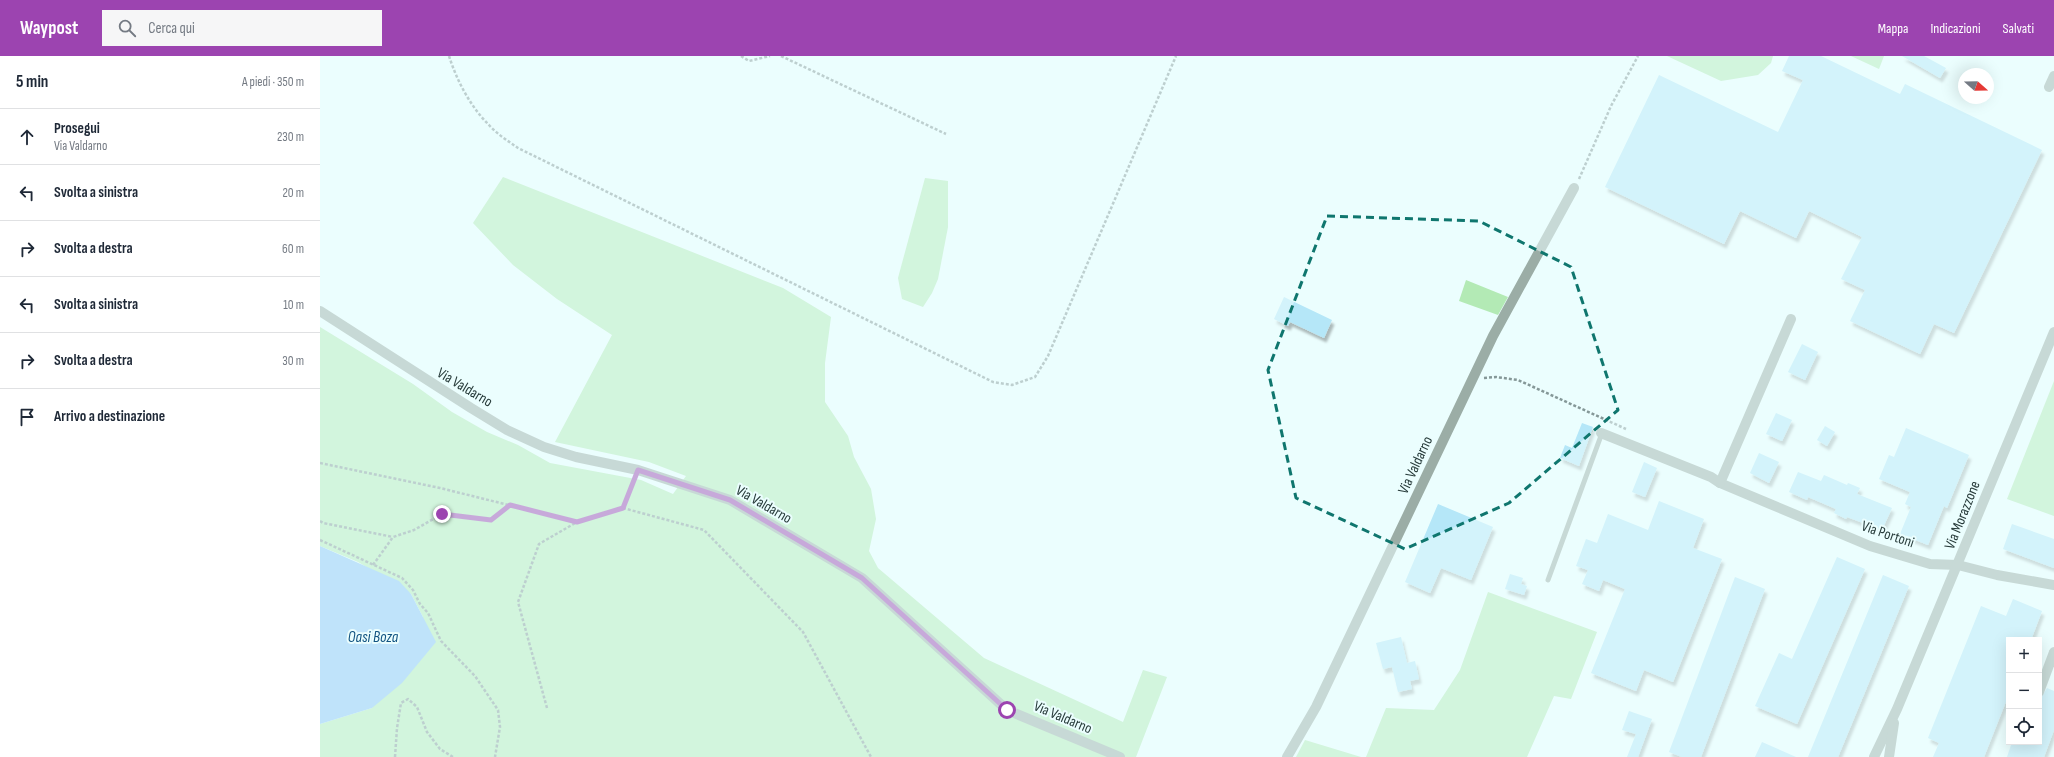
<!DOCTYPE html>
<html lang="it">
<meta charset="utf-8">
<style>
body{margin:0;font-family:"Sofia Sans Condensed",sans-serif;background:#f6f6f7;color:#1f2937}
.controls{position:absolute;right:12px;bottom:12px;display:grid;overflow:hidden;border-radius:0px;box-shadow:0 4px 16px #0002}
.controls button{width:36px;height:36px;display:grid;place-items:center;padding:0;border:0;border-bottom:1px solid #e0e1e3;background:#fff;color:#1f2937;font:20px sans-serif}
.compass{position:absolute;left:1638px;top:12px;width:36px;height:36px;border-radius:50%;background:#fff;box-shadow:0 4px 16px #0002;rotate:110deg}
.stop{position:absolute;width:12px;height:12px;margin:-9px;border:3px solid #9c44b0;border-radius:50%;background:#fff}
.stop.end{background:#9c44b0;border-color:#fff;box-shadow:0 1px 4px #0008}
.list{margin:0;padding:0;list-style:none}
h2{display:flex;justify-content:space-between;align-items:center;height:52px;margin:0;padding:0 16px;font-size:17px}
h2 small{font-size:13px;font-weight:400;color:#747a83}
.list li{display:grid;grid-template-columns:26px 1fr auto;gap:12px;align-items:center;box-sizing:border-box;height:56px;padding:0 16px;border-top:1px solid #e0e1e3}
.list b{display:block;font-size:15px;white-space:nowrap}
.list p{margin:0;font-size:13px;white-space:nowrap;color:#747a83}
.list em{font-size:13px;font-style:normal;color:#747a83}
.icon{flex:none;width:22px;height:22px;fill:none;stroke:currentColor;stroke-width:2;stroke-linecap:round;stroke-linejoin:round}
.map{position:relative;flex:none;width:1734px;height:701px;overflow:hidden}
header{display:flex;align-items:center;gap:24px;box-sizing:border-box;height:56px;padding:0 20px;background:#9c44b0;color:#fff}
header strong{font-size:19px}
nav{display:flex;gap:22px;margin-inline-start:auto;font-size:14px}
.search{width:280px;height:36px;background:#f6f6f7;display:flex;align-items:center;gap:10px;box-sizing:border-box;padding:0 14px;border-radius:0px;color:#747a83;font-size:15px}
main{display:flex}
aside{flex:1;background:#fff}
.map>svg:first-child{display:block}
</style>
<header>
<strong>Waypost</strong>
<div class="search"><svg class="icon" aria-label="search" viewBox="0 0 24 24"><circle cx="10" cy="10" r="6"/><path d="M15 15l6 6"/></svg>Cerca qui</div>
<nav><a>Mappa</a><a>Indicazioni</a><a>Salvati</a></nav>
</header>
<main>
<aside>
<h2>5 min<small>A piedi · 350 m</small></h2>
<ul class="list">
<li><svg class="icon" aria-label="ahead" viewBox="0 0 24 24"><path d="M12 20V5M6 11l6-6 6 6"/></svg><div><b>Prosegui</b><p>Via Valdarno</p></div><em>230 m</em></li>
<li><svg class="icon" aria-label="left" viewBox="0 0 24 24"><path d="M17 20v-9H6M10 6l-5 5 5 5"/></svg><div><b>Svolta a sinistra</b></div><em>20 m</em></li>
<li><svg class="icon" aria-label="right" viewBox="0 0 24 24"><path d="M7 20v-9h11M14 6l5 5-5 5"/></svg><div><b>Svolta a destra</b></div><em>60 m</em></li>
<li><svg class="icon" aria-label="left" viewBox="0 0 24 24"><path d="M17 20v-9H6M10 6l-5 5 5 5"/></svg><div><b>Svolta a sinistra</b></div><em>10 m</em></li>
<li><svg class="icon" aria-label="right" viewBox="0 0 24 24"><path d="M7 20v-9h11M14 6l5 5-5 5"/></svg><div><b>Svolta a destra</b></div><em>30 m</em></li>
<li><svg class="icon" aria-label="arrive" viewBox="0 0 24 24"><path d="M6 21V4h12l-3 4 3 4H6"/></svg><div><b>Arrivo a destinazione</b></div></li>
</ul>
</aside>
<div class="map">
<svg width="1734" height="701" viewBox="0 0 1734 701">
<defs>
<filter id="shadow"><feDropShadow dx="2.5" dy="4.5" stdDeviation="1" flood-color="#0004"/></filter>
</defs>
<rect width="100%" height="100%" fill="#ebfefe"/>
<g fill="#b3eab5">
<path d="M1347,0H1453L1451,7L1438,19L1401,25Z"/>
<path d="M1531,0H1564L1559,13Z"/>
<path d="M183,121L463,232L511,261L505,307V346L528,380L534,401L551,433L556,463L549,495L558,512L664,602L803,666L823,614L847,621L816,701H0V668L52,652L103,561L91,538L38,506L0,490V271L93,328L132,356L167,376L198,389L230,407L321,424L353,438L366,420L329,406L235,386L292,279L237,243L193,209L153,167Z"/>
<path d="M605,122L628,125V171L618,223L612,237L603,251L582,243L578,222Z"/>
<path d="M1146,224L1188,241L1178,259L1139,245Z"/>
<path d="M1734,325V460L1687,443Z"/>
<path d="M1168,536L1277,576L1251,643L1234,640L1207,701H1046L1066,652L1114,654L1140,614Z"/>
<path d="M985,684L1041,701H976Z"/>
</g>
<path fill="#8ac4f6" d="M0,490L79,525L91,538L116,586L82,627L52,652L0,668Z"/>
<g fill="#b5e7f8" filter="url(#shadow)">
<path d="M1469,0H1501L1580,38L1585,28L1722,94L1634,277L1614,268L1600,298L1530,265L1545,234L1521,223L1542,181L1489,155L1476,182L1420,155L1404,188L1285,131L1339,19L1458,76L1483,24L1462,15Z"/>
<path d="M1582,0H1604L1626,12L1620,22Z"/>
<path d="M964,241L1012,264L1004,282L970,266L968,270L954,263Z"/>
<path d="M1482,288L1498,296L1485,324L1468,316Z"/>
<path d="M1456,357L1472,364L1462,385L1446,378Z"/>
<path d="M1262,367L1273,371L1259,410L1240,402L1245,389L1252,392Z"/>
<path d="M1505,370L1515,376L1507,390L1497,384Z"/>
<path d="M1586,372L1649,399L1627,452L1624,450L1608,489L1580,478L1591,451L1585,448L1590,436L1559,423L1569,399L1574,401Z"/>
<path d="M1439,397L1459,406L1449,427L1430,417Z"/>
<path d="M1324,406L1337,412L1325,441L1312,436Z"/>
<path d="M1478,416L1501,425L1504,419L1527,429L1528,427L1540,432L1537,438L1572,452L1562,474L1527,461L1526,463L1514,457L1516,453L1488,441L1487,444L1469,436Z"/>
<path d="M1339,445L1384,463L1373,492L1402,503L1353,626L1324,614L1316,635L1271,617L1305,533L1283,524L1279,535L1262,528L1268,514L1256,510L1266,483L1277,487L1288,458L1328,474Z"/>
<path d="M1118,448L1173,471L1151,524L1121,512L1110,537L1085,526Z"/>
<path d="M1692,468L1734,483V512L1683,493Z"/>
<path d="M1517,501L1545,513L1477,668L1435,650L1459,597L1472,603Z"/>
<path d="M1190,518L1203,522L1201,528L1207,530L1204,539L1185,533Z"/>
<path d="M1563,519L1589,530L1518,701H1488Z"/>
<path d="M1415,521L1445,533L1381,701H1362L1349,696Z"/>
<path d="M1693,543L1722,555L1711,584H1689V638L1664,701H1613L1619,687L1608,682L1661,550L1686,560Z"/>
<path d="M1081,581L1087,607L1095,605L1099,623L1090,625L1092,633L1078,636L1072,611L1063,613L1056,587Z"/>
<path d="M1727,632L1734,635V674L1724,701H1687L1692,686H1719V645Z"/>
<path d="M1309,655L1332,663L1318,701H1307L1316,678L1302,674Z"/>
<path d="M1442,686L1476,701H1435Z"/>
</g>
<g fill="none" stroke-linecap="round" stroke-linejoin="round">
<g stroke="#859898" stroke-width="2.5" stroke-dasharray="3 2" stroke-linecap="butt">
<path d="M129,0C137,25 150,50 169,69C177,78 188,85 198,92L673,326L692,329L715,321L728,300L856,0"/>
<path d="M421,0L429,5L450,0"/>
<path d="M461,0L626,78"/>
<path d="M1259,123L1291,50L1318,0"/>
<path d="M1164,322L1176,321L1198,324L1306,373"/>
<path d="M0,407L120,432L257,466L303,452L314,424"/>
<path d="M303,452L384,474L483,576L551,701"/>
<path d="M0,465L3,467L73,481"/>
<path d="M0,484L82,522L93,534L100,548L108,557L121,585L155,620L178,654L180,671L175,701"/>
<path d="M53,509L73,481L94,474L122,458L171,464L189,450"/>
<path d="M227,652L198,546L219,488L257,466"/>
<path d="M75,701L77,672L81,647L88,643L97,651L107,676L120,693L133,701"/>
</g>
<path stroke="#9bada6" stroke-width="5" d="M1228,524L1282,377"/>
<g stroke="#9bada6" stroke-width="10">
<path d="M1729,31L1734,20"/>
<path d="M0,255L151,352L187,374L224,391L256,401L318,414L410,444L542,522L687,654L800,701"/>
<path d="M1471,263L1400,427L1550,490L1610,508L1638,509L1677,519L1734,529"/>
<path d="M1281,377L1391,421L1400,427"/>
<path d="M1719,636L1734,596"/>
<path d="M967,701L996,651L1173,280L1254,132"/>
<path d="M1554,701L1577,653L1734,276"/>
<path d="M1569,701L1574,667"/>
</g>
</g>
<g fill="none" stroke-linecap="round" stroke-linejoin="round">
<path stroke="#9c44b0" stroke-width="5" d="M122,458L171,464L190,449L257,466L303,452L318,414L410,444L542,522L687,654"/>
</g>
<path d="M0 0H1734V701H0ZM1007,160L1159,165L1251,211L1298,354L1189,447L1085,493L976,442L948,314Z" fill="#ebfefe" fill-opacity=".55" fill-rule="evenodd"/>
<path fill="none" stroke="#0f766e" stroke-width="3" stroke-dasharray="8 5" stroke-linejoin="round" d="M1007,160L1159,165L1251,211L1298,354L1189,447L1085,493L976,442L948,314Z"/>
<g text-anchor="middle" stroke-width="4" stroke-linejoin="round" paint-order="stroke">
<g font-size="15" fill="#283c3b" stroke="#ebfefe">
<text transform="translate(145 331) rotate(31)" y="5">Via Valdarno</text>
<text transform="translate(1095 409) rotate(-65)" y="5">Via Valdarno</text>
<text transform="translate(444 448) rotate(30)" y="5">Via Valdarno</text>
<text transform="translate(1642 459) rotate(-68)" y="5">Via Morazzone</text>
<text transform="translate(1568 478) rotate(19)" y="5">Via Portoni</text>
<text transform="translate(743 661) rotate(23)" y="5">Via Valdarno</text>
</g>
<g font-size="16" font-style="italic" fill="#115381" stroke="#ebfefe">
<text x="53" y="586">Oasi Boza</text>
</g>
</g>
</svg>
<div class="controls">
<button>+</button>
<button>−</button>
<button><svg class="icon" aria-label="locate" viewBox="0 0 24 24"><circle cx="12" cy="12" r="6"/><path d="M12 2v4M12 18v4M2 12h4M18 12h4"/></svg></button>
</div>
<svg class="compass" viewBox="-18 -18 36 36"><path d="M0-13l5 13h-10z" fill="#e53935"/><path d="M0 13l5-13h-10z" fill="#747a83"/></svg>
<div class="stop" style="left:687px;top:654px"></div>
<div class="stop end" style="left:122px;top:458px"></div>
</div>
</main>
